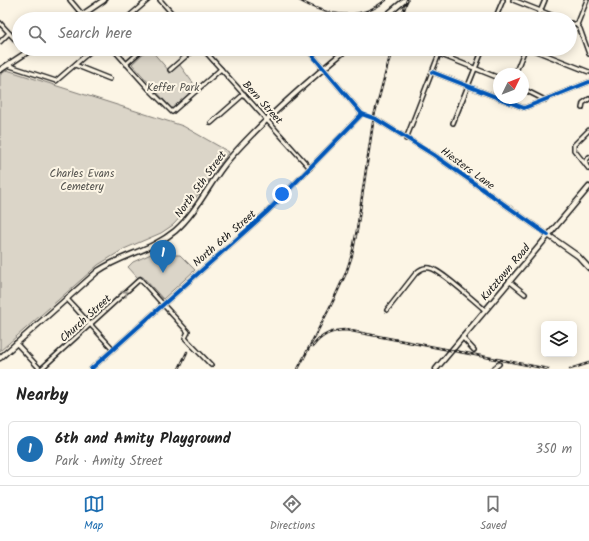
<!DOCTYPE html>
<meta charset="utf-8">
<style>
body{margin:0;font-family:Kalam,sans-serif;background:#f6f6f6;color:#222}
.controls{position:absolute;right:12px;bottom:12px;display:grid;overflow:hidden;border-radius:6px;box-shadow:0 2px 10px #0003}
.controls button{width:36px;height:36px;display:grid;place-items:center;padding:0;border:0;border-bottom:1px solid #e0e0e0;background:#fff;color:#222;font:20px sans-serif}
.compass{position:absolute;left:493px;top:68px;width:36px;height:36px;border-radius:50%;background:#fff;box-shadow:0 2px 10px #0003;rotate:47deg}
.you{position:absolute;left:282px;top:194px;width:14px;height:14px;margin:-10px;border:3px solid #fff;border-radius:50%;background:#1a73e8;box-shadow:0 0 0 6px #1a73e833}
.badge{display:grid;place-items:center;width:26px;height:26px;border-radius:50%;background:#1f6fb2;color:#fff;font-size:13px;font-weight:700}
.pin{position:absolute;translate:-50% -33px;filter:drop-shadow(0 1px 2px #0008)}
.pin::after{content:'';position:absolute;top:21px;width:14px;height:12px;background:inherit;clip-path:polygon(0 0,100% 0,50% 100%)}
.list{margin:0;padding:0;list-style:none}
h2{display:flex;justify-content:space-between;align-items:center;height:52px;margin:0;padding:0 16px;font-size:17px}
h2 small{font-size:13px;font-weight:400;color:#767676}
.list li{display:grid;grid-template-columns:26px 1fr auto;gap:12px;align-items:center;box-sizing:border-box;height:56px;margin:0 8px 8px;padding:0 8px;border:1px solid #e0e0e0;border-radius:6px}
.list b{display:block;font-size:15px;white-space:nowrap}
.list p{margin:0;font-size:13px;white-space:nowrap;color:#767676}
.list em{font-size:13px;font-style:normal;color:#767676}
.icon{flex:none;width:22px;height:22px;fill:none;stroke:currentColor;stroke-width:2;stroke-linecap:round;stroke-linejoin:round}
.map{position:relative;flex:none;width:589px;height:369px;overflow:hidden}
.search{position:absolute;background:#fff;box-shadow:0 2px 10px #0003;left:12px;right:12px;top:12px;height:44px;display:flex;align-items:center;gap:10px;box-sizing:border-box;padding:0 14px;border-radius:22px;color:#767676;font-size:15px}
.sheet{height:116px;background:#fff}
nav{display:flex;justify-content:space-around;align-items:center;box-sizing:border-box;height:56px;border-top:1px solid #e0e0e0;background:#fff;font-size:11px;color:#767676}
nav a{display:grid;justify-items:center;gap:2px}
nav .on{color:#1f6fb2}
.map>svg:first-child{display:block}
</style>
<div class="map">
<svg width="589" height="369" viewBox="0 0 589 369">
<rect width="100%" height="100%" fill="#fcf5e5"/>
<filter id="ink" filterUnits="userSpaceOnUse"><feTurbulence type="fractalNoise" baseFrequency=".025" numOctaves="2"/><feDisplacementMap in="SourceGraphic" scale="8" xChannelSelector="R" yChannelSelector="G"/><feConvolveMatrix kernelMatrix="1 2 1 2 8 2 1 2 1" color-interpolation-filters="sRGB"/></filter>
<g filter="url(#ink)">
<g fill="#dbd5c8" stroke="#7c7872">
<path d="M148,49H150L170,72L179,64L196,87L172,109L132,64Z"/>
<path d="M7,70L183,126L229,152L186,211L173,225L161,233L124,249L98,265L0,351V75Z"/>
<path d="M159,252L164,258L172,255H180L195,270L163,299L143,277L140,276L138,278L128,267L133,262L151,254L154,256Z"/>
</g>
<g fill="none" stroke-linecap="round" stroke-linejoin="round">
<path stroke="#dad4c7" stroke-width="3" stroke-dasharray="3 1.5" stroke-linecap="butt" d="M362,114L376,119"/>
<defs>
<g id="minor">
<path d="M70,0L86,19"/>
<path d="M160,0L177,19"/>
<path d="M513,0L561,19"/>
<path d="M587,0L577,25L580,29L589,54"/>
<path d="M126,19L148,0"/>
<path d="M495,19L503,0"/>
<path d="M537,19L545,0"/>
<path d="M0,23L19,44"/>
<path d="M570,23L577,25"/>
<path d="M0,42L9,33"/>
<path d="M113,49L149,89L172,112L221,69"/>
<path d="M203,49L310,168"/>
<path d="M531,49L589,72"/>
<path d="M126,64L143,49"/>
<path d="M7,65L56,81L93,49"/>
<path d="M75,65L110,79"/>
<path d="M170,70L194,49"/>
<path d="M432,72L524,108L589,82"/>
<path d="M515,74L525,49"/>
<path d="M523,89L545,100"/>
<path d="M582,108L583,103L589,99"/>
<path d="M376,119L434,155L548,235"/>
<path d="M211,123L244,94"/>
<path d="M453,123L483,49"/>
<path d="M406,139L439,54L499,78"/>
<path d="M589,157L586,160V165L589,169"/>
<path d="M586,165L574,150V145L589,130"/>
<path d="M509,281L525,294"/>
<path d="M67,299L113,349"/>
<path d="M387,310L416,273C420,269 425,267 430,268C441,270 474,301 485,310"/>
<path d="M462,337L474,350"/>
<path d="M16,343L40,369"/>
<path d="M41,369L140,279L188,332L185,338L211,365"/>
<path d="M91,369L267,212L362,114L307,49"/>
<path d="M493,369L499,364"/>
</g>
<g id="major">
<path d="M76,19L104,0"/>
<path d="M382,19L405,0"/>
<path d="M0,70L32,49"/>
<path d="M548,235L578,256L589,268"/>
<path d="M0,358L98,271C123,254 151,251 175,231C198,211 210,181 230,158C264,119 307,82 347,49"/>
<path d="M436,369L589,187"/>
</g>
</defs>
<use href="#minor" stroke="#1c1c1c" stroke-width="6"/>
<use href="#major" stroke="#1c1c1c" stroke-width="7"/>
<use href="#minor" stroke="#fcf5e5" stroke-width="3"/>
<use href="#major" stroke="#fcf5e5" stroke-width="4"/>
<defs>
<g id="rail">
<path d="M299,0C327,16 358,23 386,0"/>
<path d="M401,19L407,0"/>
<path d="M313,346C321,335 333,330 346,330L548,369"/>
<path d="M179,369L187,352"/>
<path d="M298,369L332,303L346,273L352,255L357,230L374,116L392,49"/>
<path d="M570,369L589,363"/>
</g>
</defs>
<use href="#rail" stroke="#1c1c1c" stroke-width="2.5"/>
<use href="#rail" stroke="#fcf5e5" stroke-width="1" stroke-dasharray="3" stroke-linecap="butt"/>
<defs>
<g id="cycleway">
<path d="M307,49L362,114L376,119L434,155L548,235"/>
<path d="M432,72L524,108L589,82"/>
<path d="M91,369L267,212L362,114"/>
</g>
</defs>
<use href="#cycleway" stroke="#fcf5e5" stroke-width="6"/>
<use href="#cycleway" stroke="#0057b8" stroke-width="4"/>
</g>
<defs><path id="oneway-chevron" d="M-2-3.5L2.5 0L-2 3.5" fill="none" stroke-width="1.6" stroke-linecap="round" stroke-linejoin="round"/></defs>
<use stroke="#97938b" href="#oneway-chevron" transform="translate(125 293) rotate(-42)"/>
</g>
<g text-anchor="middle" stroke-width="4" stroke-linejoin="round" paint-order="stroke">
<g font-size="11" fill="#555450" stroke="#fcf5e5">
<text x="173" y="91">Keffer Park</text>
<text x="82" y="177">Charles Evans<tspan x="82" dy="13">Cemetery</tspan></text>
</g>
<g font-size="11" fill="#1c1c1c" stroke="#fcf5e5">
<text transform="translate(263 102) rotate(48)" y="4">Bern Street</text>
<text transform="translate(468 168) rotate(36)" y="4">Hiesters Lane</text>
<text transform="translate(200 184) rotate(-54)" y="4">North 5th Street</text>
<text transform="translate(224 238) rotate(-41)" y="4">North 6th Street</text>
<text transform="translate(505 272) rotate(-50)" y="4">Kutztown Road</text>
<text transform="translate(85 318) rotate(-42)" y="4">Church Street</text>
</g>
</g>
</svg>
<div class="controls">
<button><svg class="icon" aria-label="layers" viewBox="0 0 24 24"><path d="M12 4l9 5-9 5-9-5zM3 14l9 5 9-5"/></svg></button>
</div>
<svg class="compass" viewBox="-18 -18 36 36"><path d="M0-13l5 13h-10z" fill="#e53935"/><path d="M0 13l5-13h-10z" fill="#767676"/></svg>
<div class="you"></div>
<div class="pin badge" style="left:163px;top:273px">1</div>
<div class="search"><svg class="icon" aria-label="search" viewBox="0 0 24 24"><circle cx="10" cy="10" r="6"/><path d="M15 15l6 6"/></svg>Search here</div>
</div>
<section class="sheet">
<h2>Nearby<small></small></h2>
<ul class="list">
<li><span class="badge">1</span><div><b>6th and Amity Playground</b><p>Park · Amity Street</p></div><em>350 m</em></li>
</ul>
</section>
<nav>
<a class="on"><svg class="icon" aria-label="map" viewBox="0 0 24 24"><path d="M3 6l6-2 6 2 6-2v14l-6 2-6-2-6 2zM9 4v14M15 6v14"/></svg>Map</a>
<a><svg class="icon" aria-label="directions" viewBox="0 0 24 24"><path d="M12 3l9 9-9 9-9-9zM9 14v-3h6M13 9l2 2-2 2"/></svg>Directions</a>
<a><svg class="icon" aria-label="saved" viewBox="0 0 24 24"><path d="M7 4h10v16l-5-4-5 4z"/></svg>Saved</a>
</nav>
